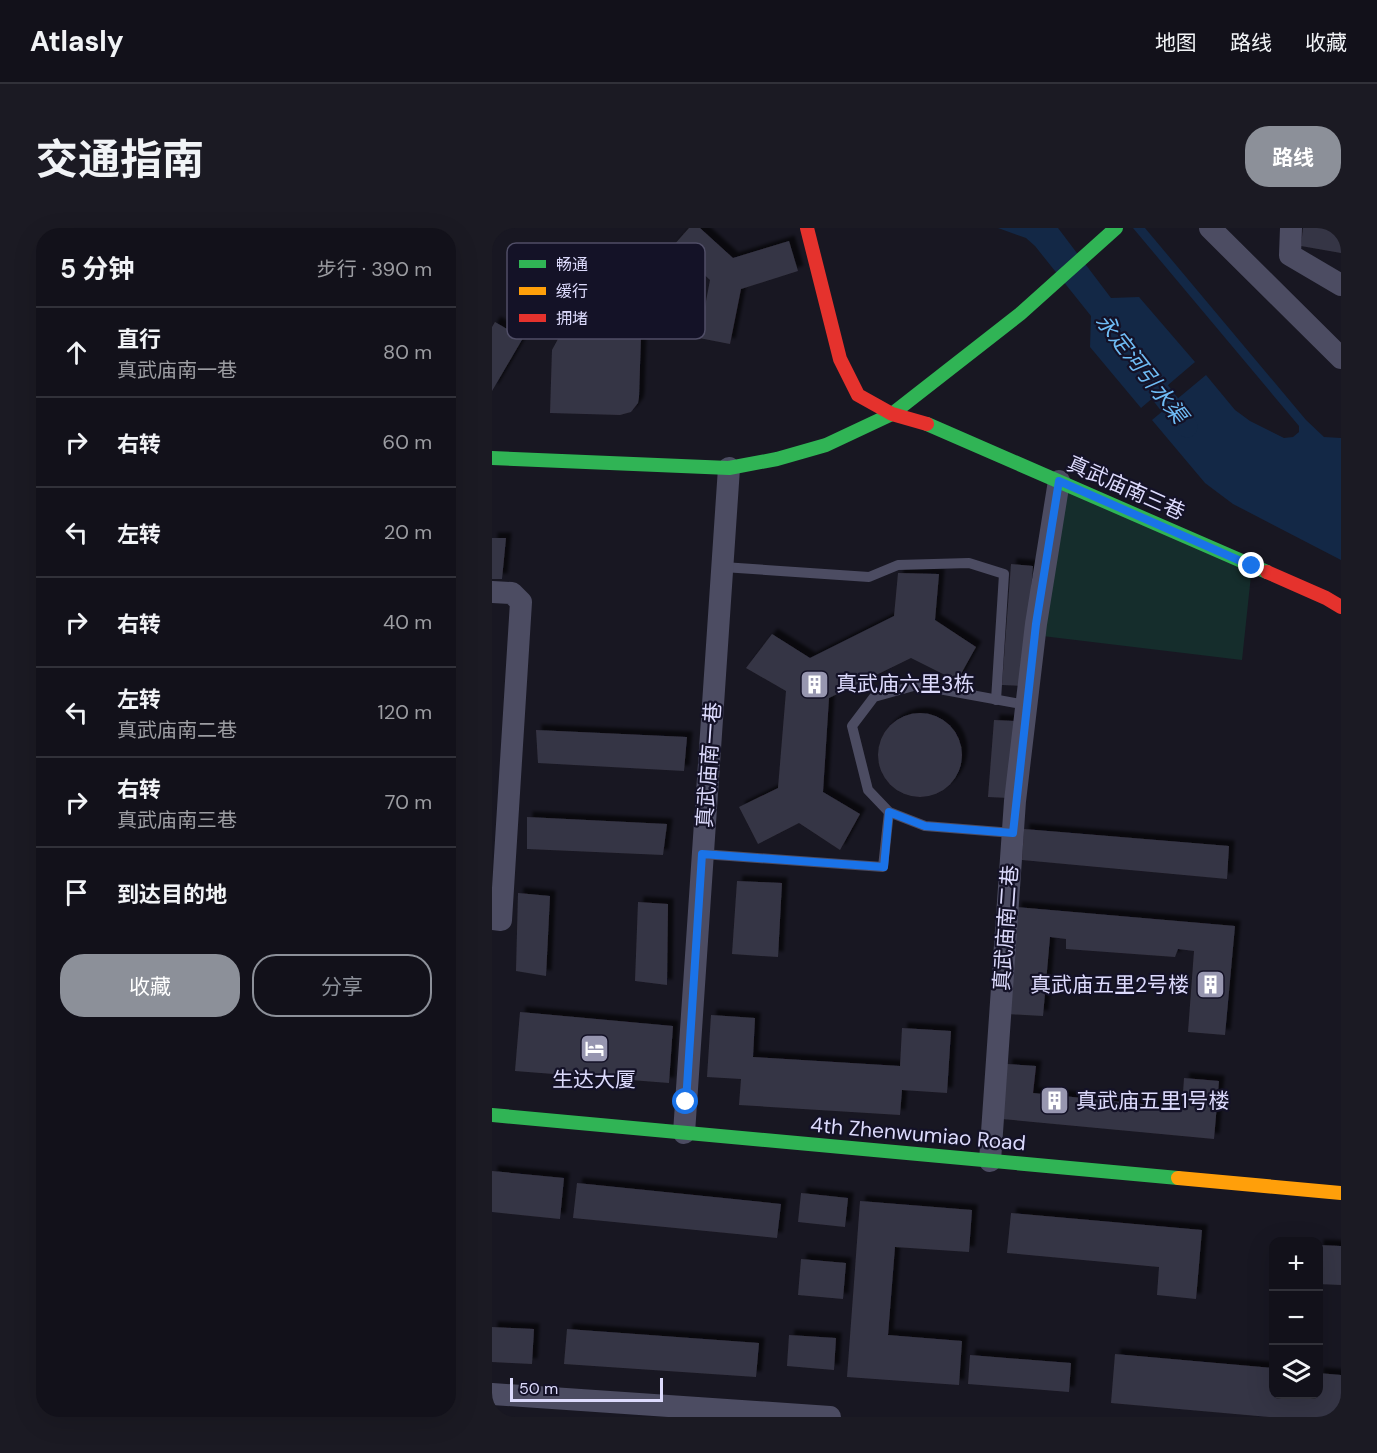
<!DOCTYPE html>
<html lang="zh">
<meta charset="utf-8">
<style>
body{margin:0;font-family:"DM Sans","Noto Sans SC",sans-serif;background:#1b1a23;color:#f1f3f6}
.controls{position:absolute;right:18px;bottom:18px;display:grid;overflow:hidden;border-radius:12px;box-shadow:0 6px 24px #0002}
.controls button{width:54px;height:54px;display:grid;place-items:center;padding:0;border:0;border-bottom:2px solid #313139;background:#12111a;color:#f1f3f6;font:30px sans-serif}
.scale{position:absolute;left:18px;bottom:15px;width:153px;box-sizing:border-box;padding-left:6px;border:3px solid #dcdafc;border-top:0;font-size:16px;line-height:21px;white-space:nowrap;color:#dcdafc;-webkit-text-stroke:4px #141227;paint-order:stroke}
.stop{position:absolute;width:18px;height:18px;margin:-14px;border:4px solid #1a73e8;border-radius:50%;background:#fff}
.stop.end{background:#1a73e8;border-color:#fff;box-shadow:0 2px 6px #0008}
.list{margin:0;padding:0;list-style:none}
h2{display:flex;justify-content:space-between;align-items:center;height:78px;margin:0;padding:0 24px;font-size:26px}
h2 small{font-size:20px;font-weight:400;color:#9c9da2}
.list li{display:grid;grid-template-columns:39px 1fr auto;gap:18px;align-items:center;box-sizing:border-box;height:90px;padding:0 24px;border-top:2px solid #313139}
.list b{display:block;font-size:22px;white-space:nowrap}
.list p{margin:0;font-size:20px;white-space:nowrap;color:#9c9da2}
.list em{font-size:20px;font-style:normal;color:#9c9da2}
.actions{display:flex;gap:12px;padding:18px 24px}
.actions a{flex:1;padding:14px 0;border:2px solid #8c9099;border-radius:24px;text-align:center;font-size:21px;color:#8c9099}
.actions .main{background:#8c9099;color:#fff}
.icon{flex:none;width:33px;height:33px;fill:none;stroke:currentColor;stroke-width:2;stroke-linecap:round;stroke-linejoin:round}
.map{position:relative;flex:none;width:849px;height:1189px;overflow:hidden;border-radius:24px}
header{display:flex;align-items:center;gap:36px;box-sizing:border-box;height:84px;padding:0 30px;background:#12111a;border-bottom:2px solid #313139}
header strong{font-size:28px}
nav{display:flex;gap:33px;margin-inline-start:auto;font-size:21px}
.intro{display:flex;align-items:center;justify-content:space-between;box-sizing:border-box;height:144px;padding:0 36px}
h1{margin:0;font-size:42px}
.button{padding:15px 27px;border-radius:24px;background:#8c9099;color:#fff;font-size:21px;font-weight:700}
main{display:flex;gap:36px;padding:0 36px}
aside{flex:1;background:#12111a;border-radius:24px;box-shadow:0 6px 24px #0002}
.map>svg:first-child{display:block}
</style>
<header>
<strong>Atlasly</strong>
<nav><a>地图</a><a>路线</a><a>收藏</a></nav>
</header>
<div class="intro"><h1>交通指南</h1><a class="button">路线</a></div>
<main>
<aside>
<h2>5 分钟<small>步行 · 390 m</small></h2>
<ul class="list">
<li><svg class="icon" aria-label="ahead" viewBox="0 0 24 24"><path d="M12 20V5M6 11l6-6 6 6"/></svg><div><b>直行</b><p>真武庙南一巷</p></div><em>80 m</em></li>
<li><svg class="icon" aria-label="right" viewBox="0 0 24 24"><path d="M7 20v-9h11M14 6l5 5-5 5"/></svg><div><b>右转</b></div><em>60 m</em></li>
<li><svg class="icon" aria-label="left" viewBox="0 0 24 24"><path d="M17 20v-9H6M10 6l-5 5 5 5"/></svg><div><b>左转</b></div><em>20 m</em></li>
<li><svg class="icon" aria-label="right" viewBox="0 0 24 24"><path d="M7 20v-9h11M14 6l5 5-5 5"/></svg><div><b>右转</b></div><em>40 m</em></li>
<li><svg class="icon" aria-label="left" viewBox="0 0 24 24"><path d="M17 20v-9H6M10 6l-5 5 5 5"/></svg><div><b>左转</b><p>真武庙南二巷</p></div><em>120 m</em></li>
<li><svg class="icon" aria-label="right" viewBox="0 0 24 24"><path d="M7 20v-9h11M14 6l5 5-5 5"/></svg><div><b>右转</b><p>真武庙南三巷</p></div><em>70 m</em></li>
<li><svg class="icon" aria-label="arrive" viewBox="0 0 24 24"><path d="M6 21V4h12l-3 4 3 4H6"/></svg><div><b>到达目的地</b></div></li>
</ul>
<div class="actions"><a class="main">收藏</a><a>分享</a></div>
</aside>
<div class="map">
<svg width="849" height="1189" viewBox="0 0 849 1189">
<defs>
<filter id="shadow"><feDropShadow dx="5.5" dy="-5.5" stdDeviation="1.5" flood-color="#0009"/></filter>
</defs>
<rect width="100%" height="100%" fill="#181722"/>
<path fill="#152d2c" d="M567,253L760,338L750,432L542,407Z"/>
<g fill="#132846">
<path d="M506,0H566L619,70L647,69L703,134L649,180L598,119L599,88L543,18L534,10Z"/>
<path d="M641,0H653L814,192L832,209L849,210V332L741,276L713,255L660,192L714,147L743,182L758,193L792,210L801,209L807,204V198Z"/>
</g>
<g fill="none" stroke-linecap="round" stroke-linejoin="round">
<path stroke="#132846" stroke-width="21" d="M650,141L695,199"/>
</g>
<g fill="#363544" filter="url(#shadow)">
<path d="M197,0H208L241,30L297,13L306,43L249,61L238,116L207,110L218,52L181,18Z"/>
<path d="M811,0H849V25L809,18Z"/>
<path d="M3,94L31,110L0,163V99Z"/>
<path d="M78,105L149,108L147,169L146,175L139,184L128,187L58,185L60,122L66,111Z"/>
<path d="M0,310H14L10,351H0Z"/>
<path d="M519,336L541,338L531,458L510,457Z"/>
<path d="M406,345L447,346L443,392L484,419L465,453L419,430L337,470L331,564L368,586L348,622L307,595L266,616L247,579L286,560L294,463L254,440L280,406L318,430L402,388Z"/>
<circle cx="428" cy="527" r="42"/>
<path d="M502,492L523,493L517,570L496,569Z"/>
<path d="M44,502L195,509L192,543L46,535Z"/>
<path d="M35,589L175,596L171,627L35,621Z"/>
<path d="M532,601L737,618L735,651L530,632Z"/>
<path d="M245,653L290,655L286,729L240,726Z"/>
<path d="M26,665L58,668L54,748L24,743Z"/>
<path d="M146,674L176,676L175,757L143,753Z"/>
<path d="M524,679L743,698L733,807L696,804L702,723L686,721L683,729L574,721V711L558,709L551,788L516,786Z"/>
<path d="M28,784L181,798L177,855L23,843Z"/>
<path d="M219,787L263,790L261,829L408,838L410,800L459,803L455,865L410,862L408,887L247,877L249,851L215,849Z"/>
<path d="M515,836L544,838L541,865L690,880L692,850L727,853L722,911L510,891Z"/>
<path d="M0,943L72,950L68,991L0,984Z"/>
<path d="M85,955L289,976L285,1010L81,990Z"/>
<path d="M309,965L356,970L353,999L306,994Z"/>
<path d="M368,973L480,982L477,1024L403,1019L396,1107L470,1113L467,1157L355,1149Z"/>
<path d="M519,985L710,1002L704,1071L665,1067L667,1039L515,1025Z"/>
<path d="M826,1017L849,1018V1057L826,1056Z"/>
<path d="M309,1031L354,1035L351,1071L306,1067Z"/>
<path d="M780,1062H782V1080H779Z"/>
<path d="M0,1099L42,1101L40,1136L0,1134Z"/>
<path d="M75,1101L267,1115L264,1149L72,1136Z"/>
<path d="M297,1107L344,1110L342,1142L295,1138Z"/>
<path d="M623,1126L782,1140V1166H826V1145L849,1147V1189H777L619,1175Z"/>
<path d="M478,1127L579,1135L577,1164L476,1156Z"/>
</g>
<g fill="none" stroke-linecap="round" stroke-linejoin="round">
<g stroke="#4c4c62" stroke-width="10">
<path d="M231,339L377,349L406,337L477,335L512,346L504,472"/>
<path d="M521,605L433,598L397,584L376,562L360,498L382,469L425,457L534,477"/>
<path d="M210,626L391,639L397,584"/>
</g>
<g stroke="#4c4c62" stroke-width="22">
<path d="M718,0L849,130"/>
<path d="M799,0L798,27L849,57"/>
<path d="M0,364L20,365L29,374L9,692L0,691"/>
<path d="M192,905L237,240"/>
<path d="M498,933L523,573L544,396L567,253"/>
<path d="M0,1166L338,1189"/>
</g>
<g stroke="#30b455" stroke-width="14">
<path d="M435,196L775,344"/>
<path d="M0,230L237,240L285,231L334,217L400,186L528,86L624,0"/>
<path d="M0,887L686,950"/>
</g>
<path stroke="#ff9f0a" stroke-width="14" d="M686,950L849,965"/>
<g stroke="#e5322d" stroke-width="14">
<path d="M315,0L348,131L366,167L400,186L435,196"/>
<path d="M775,344L834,370L849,379"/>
</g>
</g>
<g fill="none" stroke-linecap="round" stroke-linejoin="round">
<path stroke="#1a73e8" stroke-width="8" d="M194,874L210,626L392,639L397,584L433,598L521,605L544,396L567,253L760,338"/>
</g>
<defs>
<symbol id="building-square" viewBox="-11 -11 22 22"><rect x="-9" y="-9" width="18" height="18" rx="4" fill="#9796b0" stroke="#141227"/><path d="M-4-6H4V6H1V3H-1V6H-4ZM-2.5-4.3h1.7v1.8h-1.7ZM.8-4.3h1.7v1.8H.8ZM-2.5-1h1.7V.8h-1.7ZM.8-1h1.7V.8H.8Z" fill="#fff"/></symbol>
<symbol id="hotel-square" viewBox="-11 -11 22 22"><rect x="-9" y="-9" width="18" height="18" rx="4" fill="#9796b0" stroke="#141227"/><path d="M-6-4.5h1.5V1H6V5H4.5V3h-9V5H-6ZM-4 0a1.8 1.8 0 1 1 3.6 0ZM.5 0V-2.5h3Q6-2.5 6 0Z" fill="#fff"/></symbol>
</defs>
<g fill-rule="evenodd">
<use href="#building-square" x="306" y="440" width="33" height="33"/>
<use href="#building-square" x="702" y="740" width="33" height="33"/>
<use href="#hotel-square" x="86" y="804" width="33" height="33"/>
<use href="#building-square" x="546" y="856" width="33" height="33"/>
</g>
<g text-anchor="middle" stroke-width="4.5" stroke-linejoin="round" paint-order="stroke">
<g font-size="21" fill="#dcdafc" stroke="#141227">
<text transform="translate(634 260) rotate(24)" y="7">真武庙南三巷</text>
<text transform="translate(217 537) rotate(-86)" y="7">真武庙南一巷</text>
<text transform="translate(514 700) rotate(-86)" y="7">真武庙南二巷</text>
<text transform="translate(426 906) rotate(5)" y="7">4th Zhenwumiao Road</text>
</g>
<g font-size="21" fill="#dcdafc" stroke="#141227" text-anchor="start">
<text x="344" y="463">真武庙六里3栋</text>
<text x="697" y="764" text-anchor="end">真武庙五里2号楼</text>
<text x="102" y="859" text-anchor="middle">生达大厦</text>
<text x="584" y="880">真武庙五里1号楼</text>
</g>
<g font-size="22" font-style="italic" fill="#6fbcf5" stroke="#141227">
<text transform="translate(650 140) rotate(52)" y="8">永定河引水渠</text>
</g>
</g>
<rect x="15" y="15" width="198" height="96" rx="9" fill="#141227" stroke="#504e67" stroke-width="1.5"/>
<rect x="27" y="32" width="27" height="8" fill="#30b455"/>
<rect x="27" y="59" width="27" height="8" fill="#ff9f0a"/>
<rect x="27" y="86" width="27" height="8" fill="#e5322d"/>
<g font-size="16" fill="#dcdafc">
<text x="64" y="42">畅通</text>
<text x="64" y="69">缓行</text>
<text x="64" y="96">拥堵</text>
</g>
</svg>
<div class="controls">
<button>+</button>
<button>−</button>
<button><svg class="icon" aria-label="layers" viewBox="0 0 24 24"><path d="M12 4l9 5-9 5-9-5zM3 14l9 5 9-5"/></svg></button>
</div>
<div class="scale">50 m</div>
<div class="stop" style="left:194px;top:874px"></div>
<div class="stop end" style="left:760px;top:338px"></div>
</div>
</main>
